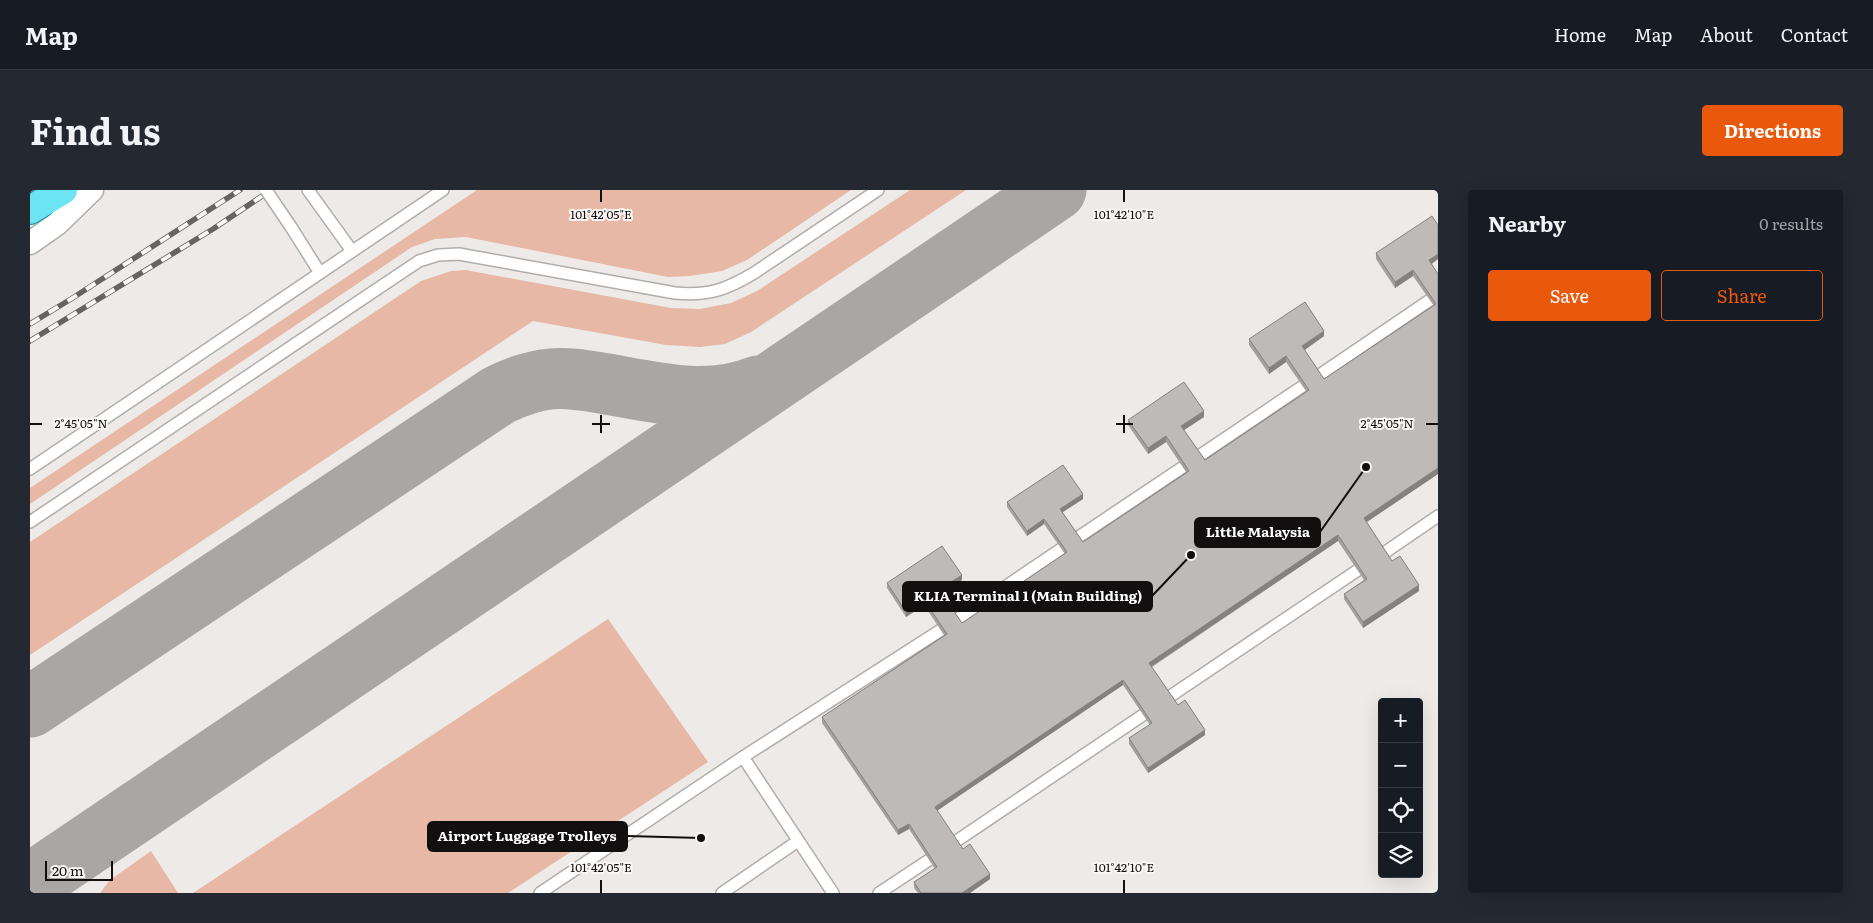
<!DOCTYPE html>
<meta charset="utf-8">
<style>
body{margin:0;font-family:Literata,serif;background:#242831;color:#f1f3f6}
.controls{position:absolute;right:15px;bottom:15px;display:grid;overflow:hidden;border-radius:5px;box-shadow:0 5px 20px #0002}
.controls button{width:45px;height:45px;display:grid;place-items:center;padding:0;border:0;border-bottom:1px solid #363941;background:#171b24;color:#f1f3f6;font:25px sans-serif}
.scale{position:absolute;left:15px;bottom:12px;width:68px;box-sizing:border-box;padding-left:5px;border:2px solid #110f0f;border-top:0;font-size:14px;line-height:18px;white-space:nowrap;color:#110f0f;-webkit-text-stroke:4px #fbf7f5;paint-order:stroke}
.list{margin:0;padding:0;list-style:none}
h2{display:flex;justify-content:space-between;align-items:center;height:65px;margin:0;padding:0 20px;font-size:21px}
h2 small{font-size:16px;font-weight:400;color:#9ea1a6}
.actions{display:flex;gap:10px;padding:15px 20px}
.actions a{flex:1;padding:11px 0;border:1px solid #ea580c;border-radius:5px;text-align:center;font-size:18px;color:#ea580c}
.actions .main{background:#ea580c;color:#fff}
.icon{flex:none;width:28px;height:28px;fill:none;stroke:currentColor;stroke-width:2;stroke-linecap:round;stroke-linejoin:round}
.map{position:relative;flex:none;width:1408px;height:703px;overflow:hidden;border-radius:5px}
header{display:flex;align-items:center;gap:30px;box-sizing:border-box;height:70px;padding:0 25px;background:#171b24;border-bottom:1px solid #363941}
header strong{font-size:24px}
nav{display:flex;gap:28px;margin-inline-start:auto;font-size:18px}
.intro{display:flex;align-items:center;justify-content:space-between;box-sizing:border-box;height:120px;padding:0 30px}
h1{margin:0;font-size:35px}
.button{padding:12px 22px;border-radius:5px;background:#ea580c;color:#fff;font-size:18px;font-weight:700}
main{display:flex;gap:30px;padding:0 30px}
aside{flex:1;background:#171b24;border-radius:5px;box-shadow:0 5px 20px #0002}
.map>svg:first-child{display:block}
</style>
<header>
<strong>Map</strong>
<nav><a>Home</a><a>Map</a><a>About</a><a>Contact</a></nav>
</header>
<div class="intro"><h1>Find us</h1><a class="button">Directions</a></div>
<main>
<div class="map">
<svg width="1408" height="703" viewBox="0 0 1408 703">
<rect width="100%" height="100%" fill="#eeeae8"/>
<g fill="#e6b8a5">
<path d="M447,0H821L717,70L692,81L660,86L638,87L436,47L405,49L382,57L0,314V298Z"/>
<path d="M880,0H936L721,142L695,154L670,157L636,155L503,131L0,465V352L391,91L421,81L436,80L641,118L670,119L701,113L727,101Z"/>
<path d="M578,429L678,572L478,703H163Z"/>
<path d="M121,661L148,703H70L80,690Z"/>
</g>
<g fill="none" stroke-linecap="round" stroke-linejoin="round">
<g stroke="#aaa6a6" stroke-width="61">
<path d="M0,517L469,205C486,197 501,191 520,189C539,187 558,191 577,194C627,203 679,216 728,196"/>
<path d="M0,694L1026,0"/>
</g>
<defs>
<g id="service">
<path d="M278,0L322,61"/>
<path d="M261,37L290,83"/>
<path d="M1288,186L1400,110"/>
<path d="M1169,266L1273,196"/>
<path d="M0,279L413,0"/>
<path d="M0,332L389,71L408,65L429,64L645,103C678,106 696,100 724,83L848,0"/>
<path d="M1047,348L1153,277"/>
<path d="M1354,363L1408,326"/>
<path d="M926,430L1031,359"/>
<path d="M1139,507L1328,380"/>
<path d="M713,567L803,703"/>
<path d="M925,652L1113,525"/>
<path d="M510,703L713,567L911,440"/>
<path d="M692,703L768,651"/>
<path d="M849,703L899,670"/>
</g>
<path id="minor" d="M0,53L27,34L62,0"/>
<path id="primary" d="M0,20L33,0"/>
</defs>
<use href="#service" stroke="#b1adab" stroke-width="14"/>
<use href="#minor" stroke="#b1adab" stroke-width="25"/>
<use href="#primary" stroke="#0d8e9f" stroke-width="30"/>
<use href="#service" stroke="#fff" stroke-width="11"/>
<use href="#minor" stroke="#fff" stroke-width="22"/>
<use href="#primary" stroke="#6de4f4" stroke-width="28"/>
<defs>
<g id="rail">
<path d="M0,134L41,109L210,0"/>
<path d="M0,151L183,39L241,0"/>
</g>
</defs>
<use href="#rail" stroke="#666363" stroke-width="5.5"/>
<use href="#rail" stroke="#fbf7f5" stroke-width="4" stroke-dasharray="11" stroke-linecap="butt"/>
<defs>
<path id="service-bridge" d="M236,0L261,37"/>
</defs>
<use href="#service-bridge" stroke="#b1adab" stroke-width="14" stroke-linecap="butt"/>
<use href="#service-bridge" stroke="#fff" stroke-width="11"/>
</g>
<path fill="#a3a09e" d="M1346,63L1408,69L1401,74L1408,84V284L1336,332L1362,371L1389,401L1333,438L1314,409V404L1334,390L1308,351L1122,477L1148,515L1175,545L1118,583L1099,554V548L1120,535L1093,495L907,621L933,659L960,689L940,703H888L884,698V692L905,679L879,639L868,645L792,533V527L914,445L894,415L876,427L857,398V393L932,390L912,403L932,433L1035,364L1014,334L997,346L977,317V312L1053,309L1032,322L1053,352L1156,282L1136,252L1118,264L1098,235V230L1174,227L1154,240L1175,270L1276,201L1256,172L1239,184L1219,155V149L1294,146L1274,160L1294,189L1404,116L1383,86L1365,98L1346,69Z"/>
<g fill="#848281">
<path d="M1408,64V69L1399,76V70Z"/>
<path d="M1383,80V86L1365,98V92Z"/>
<path d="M1294,141V146L1272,162V156Z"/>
<path d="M1256,166V172L1239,184V178Z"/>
<path d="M1174,221V227L1151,242V236Z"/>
<path d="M1136,246V252L1118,264V258Z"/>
<path d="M1408,278V284L1334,334V328Z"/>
<path d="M1053,304V309L1030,324V319Z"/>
<path d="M1014,329V334L997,346V341Z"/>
<path d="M1308,345V351L1119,478V473Z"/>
<path d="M932,385V390L909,405V400Z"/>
<path d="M1389,395V401L1333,438V432Z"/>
<path d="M894,410V415L876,427V422Z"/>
<path d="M1093,490V495L905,622V617Z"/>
<path d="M1175,540V545L1118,583V578Z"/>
<path d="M879,634V639L868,645V640Z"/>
<path d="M960,684V689L940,703H932Z"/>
</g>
<path fill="#bdbab8" stroke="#848281" d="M1402,26L1408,35V64L1399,70L1408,84V278L1334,328L1362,371L1370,366L1389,395L1333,432L1314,404L1337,389L1308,345L1119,473L1148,515L1155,510L1175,540L1118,578L1099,548L1122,533L1093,490L905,617L933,659L940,654L960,684L932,703H891L884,692L907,677L879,634L868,640L792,527L917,444L894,410L876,422L857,393L912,356L932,385L909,400L932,433L1037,362L1014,329L997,341L977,312L1033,275L1053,304L1030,319L1053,352L1159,281L1136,246L1118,258L1098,230L1154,192L1174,221L1151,236L1175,270L1279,200L1256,166L1239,178L1219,149L1275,112L1294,141L1272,156L1294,189L1406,114L1383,80L1365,92L1346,63Z"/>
<path fill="none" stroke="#110f0f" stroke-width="2" d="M571,0V12M1094,0V12M571,225V243M1094,225V243M0,234H12M562,234H580M1086,234H1103M1396,234H1408M571,690V703M1094,690V703"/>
<g font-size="12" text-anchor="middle" fill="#110f0f" stroke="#fbf7f5" stroke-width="4" stroke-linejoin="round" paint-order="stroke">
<text x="571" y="29">101°42'05"E</text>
<text x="1094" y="29">101°42'10"E</text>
<text x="51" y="238">2°45'05"N</text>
<text x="1357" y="238">2°45'05"N</text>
<text x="571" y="682">101°42'05"E</text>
<text x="1094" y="682">101°42'10"E</text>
</g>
<path fill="none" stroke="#110f0f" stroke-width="2" d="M1336 277L1290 342M1161 365L1122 406M671 648L597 646"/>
<g fill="#110f0f" stroke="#fbf7f5" stroke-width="2">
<circle cx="1336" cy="277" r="5"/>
<circle cx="1161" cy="365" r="5"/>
<circle cx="671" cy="648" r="5"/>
</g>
<g fill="#110f0f" stroke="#110f0f" stroke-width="2">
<rect x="1165" y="328" width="125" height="29" rx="5"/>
<rect x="873" y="392" width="249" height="29" rx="5"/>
<rect x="398" y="632" width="199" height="29" rx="5"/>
</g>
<g font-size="14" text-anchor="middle" font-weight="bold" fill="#fff">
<text x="1228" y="347">Little Malaysia</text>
<text x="998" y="411">KLIA Terminal 1 (Main Building)</text>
<text x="497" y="651">Airport Luggage Trolleys</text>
</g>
</svg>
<div class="controls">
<button>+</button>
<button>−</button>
<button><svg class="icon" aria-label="locate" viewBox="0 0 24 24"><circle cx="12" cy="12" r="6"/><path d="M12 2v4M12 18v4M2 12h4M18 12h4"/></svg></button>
<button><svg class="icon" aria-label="layers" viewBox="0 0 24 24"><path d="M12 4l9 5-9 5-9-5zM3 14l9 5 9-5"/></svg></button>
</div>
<div class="scale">20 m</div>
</div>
<aside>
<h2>Nearby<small>0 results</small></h2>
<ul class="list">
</ul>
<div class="actions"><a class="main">Save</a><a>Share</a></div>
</aside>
</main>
